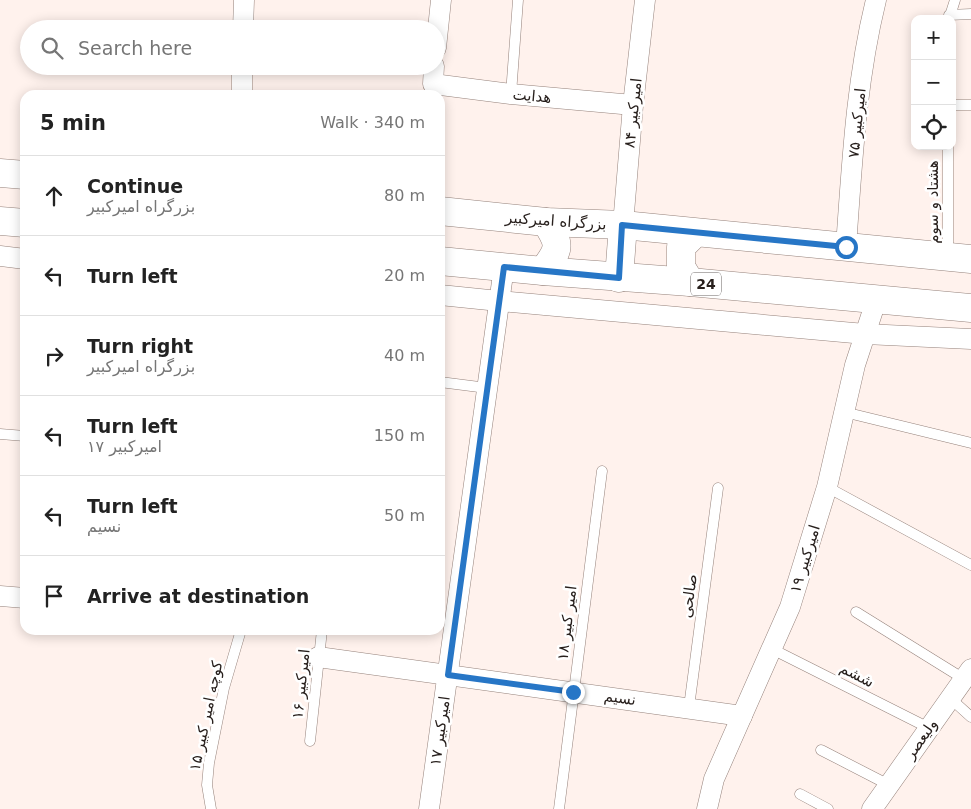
<!DOCTYPE html>
<meta charset="utf-8">
<style>
body{margin:0;font-family:"DejaVu Sans","Noto Sans Arabic",sans-serif;background:#f2f2f2;color:#222}
.controls{position:absolute;right:15px;top:15px;display:grid;overflow:hidden;border-radius:10px;box-shadow:0 2px 12px #0003}
.controls button{width:45px;height:45px;display:grid;place-items:center;padding:0;border:0;border-bottom:1px solid #e0e0e0;background:#fff;color:#222;font:25px sans-serif}
.stop{position:absolute;width:15px;height:15px;margin:-11px;border:4px solid #2776c6;border-radius:50%;background:#fff}
.stop.end{background:#2776c6;border-color:#fff;box-shadow:0 1px 5px #0008}
.list{margin:0;padding:0;list-style:none}
h2{display:flex;justify-content:space-between;align-items:center;height:65px;margin:0;padding:0 20px;font-size:21px}
h2 small{font-size:16px;font-weight:400;color:#767676}
.list li{display:grid;grid-template-columns:32px 1fr auto;gap:15px;align-items:center;box-sizing:border-box;height:80px;padding:0 20px;border-top:1px solid #e0e0e0}
.list b{display:block;font-size:19px;white-space:nowrap}
.list p{margin:0;font-size:16px;white-space:nowrap;color:#767676}
.list em{font-size:16px;font-style:normal;color:#767676}
.icon{flex:none;width:28px;height:28px;fill:none;stroke:currentColor;stroke-width:2;stroke-linecap:round;stroke-linejoin:round}
.map{position:relative;flex:none;width:971px;height:809px;overflow:hidden}
.search{position:absolute;background:#fff;box-shadow:0 2px 12px #0003;left:20px;top:20px;width:425px;height:55px;display:flex;align-items:center;gap:12px;box-sizing:border-box;padding:0 18px;border-radius:28px;color:#767676;font-size:19px}
.panel{position:absolute;background:#fff;box-shadow:0 2px 12px #0003;left:20px;top:90px;width:425px;height:545px;border-radius:15px}
.map>svg:first-child{display:block}
</style>
<div class="map">
<svg width="971" height="809" viewBox="0 0 971 809">
<rect width="100%" height="100%" fill="#fff2ed"/>
<g fill="none" stroke-linecap="round" stroke-linejoin="round">
<defs>
<g id="lane">
<path d="M949,15L971,14"/>
<path d="M949,19L955,0"/>
<path d="M511,94L518,0"/>
<path d="M952,105H971"/>
<path d="M948,255V146"/>
<path d="M440,382L487,388"/>
<path d="M844,412L971,443"/>
<path d="M0,434L25,436"/>
<path d="M827,487L971,565"/>
<path d="M856,612L964,679"/>
<path d="M772,649L929,728"/>
<path d="M950,698L971,717"/>
<path d="M689,707L718,488"/>
<path d="M310,741L322,630"/>
<path d="M821,750L889,785"/>
<path d="M800,794L828,809"/>
<path d="M211,809L207,785L209,763L224,688L241,630"/>
<path d="M559,809L602,471"/>
</g>
<g id="street">
<path d="M243,29L244,0"/>
<path d="M436,48L441,0"/>
<path d="M434,66L433,84L511,94L633,105"/>
<path d="M242,95V66"/>
<path d="M623,225L633,105L645,0"/>
<path d="M846,247C852,164 856,81 876,0"/>
<path d="M0,256L25,259"/>
<path d="M440,295L499,301L865,334L971,339"/>
<path d="M0,596L25,598"/>
<path d="M318,657L742,716"/>
<path d="M429,809L504,267"/>
<path d="M707,809L714,779L790,607L827,487L855,365L876,301"/>
<path d="M872,809L971,669"/>
</g>
<g id="primary">
<path d="M0,173L25,175"/>
<path d="M440,211L546,222L623,225L971,259"/>
<path d="M0,221L25,223"/>
<path d="M440,261L543,271L690,282L971,308"/>
<path d="M543,271C560,249 561,245 546,222"/>
<path d="M619,278L623,225"/>
<path d="M690,282L681,267V247L695,233"/>
</g>
</defs>
<use href="#lane" stroke="#95827b" stroke-width="11"/>
<use href="#street" stroke="#95827b" stroke-width="21"/>
<use href="#primary" stroke="#95827b" stroke-width="29"/>
<use href="#lane" stroke="#fff" stroke-width="10"/>
<use href="#street" stroke="#fff" stroke-width="20"/>
<use href="#primary" stroke="#fff" stroke-width="28"/>
</g>
<g fill="none" stroke-linecap="round" stroke-linejoin="round">
<path stroke="#2776c6" stroke-width="6" d="M573,692L448,675L504,267L619,278L622,225L846,247"/>
</g>
<g text-anchor="middle" stroke-width="5" stroke-linejoin="round" paint-order="stroke">
<rect fill="#fff" stroke="#686361" stroke-width="1" x="691" y="272.5" width="30" height="23" rx="4"/>
<g font-size="14" font-weight="bold" fill="#28201d">
<text x="706" y="289">24</text>
</g>
<g font-size="15" fill="#28201d" stroke="#fff">
<text transform="translate(532 96) rotate(5)" y="5">هدایت</text>
<text transform="translate(633 113) rotate(-84)" y="5">امیرکبیر ۸۴</text>
<text transform="translate(857 123) rotate(-84)" y="5">امیرکبیر ۷۵</text>
<text transform="translate(933 202) rotate(-90)" y="5">هشتاد و سوم</text>
<text transform="translate(556 221) rotate(4)" y="5">بزرگراه امیرکبیر</text>
<text transform="translate(805 559) rotate(-73)" y="5">امیرکبیر ۱۹</text>
<text transform="translate(689 596) rotate(-82)" y="5">صالحی</text>
<text transform="translate(567 623) rotate(-83)" y="5">امیر کبیر ۱۸</text>
<text transform="translate(857 675) rotate(27)" y="5">ششم</text>
<text transform="translate(301 684) rotate(-84)" y="5">امیرکبیر ۱۶</text>
<text transform="translate(620 698) rotate(8)" y="5">نسیم</text>
<text transform="translate(206 716) rotate(-78)" y="5">کوچه امیر کبیر ۱۵</text>
<text transform="translate(440 731) rotate(-82)" y="5">امیرکبیر ۱۷</text>
<text transform="translate(921 739) rotate(-55)" y="5">ولیعصر</text>
</g>
</g>
</svg>
<div class="controls">
<button>+</button>
<button>−</button>
<button><svg class="icon" aria-label="locate" viewBox="0 0 24 24"><circle cx="12" cy="12" r="6"/><path d="M12 2v4M12 18v4M2 12h4M18 12h4"/></svg></button>
</div>
<div class="stop" style="left:846px;top:247px"></div>
<div class="stop end" style="left:573px;top:692px"></div>
<div class="search"><svg class="icon" aria-label="search" viewBox="0 0 24 24"><circle cx="10" cy="10" r="6"/><path d="M15 15l6 6"/></svg>Search here</div>
<section class="panel">
<h2>5 min<small>Walk · 340 m</small></h2>
<ul class="list">
<li><svg class="icon" aria-label="ahead" viewBox="0 0 24 24"><path d="M12 20V5M6 11l6-6 6 6"/></svg><div><b>Continue</b><p>بزرگراه امیرکبیر</p></div><em>80 m</em></li>
<li><svg class="icon" aria-label="left" viewBox="0 0 24 24"><path d="M17 20v-9H6M10 6l-5 5 5 5"/></svg><div><b>Turn left</b></div><em>20 m</em></li>
<li><svg class="icon" aria-label="right" viewBox="0 0 24 24"><path d="M7 20v-9h11M14 6l5 5-5 5"/></svg><div><b>Turn right</b><p>بزرگراه امیرکبیر</p></div><em>40 m</em></li>
<li><svg class="icon" aria-label="left" viewBox="0 0 24 24"><path d="M17 20v-9H6M10 6l-5 5 5 5"/></svg><div><b>Turn left</b><p>امیرکبیر ۱۷</p></div><em>150 m</em></li>
<li><svg class="icon" aria-label="left" viewBox="0 0 24 24"><path d="M17 20v-9H6M10 6l-5 5 5 5"/></svg><div><b>Turn left</b><p>نسیم</p></div><em>50 m</em></li>
<li><svg class="icon" aria-label="arrive" viewBox="0 0 24 24"><path d="M6 21V4h12l-3 4 3 4H6"/></svg><div><b>Arrive at destination</b></div></li>
</ul>
</section>
</div>
